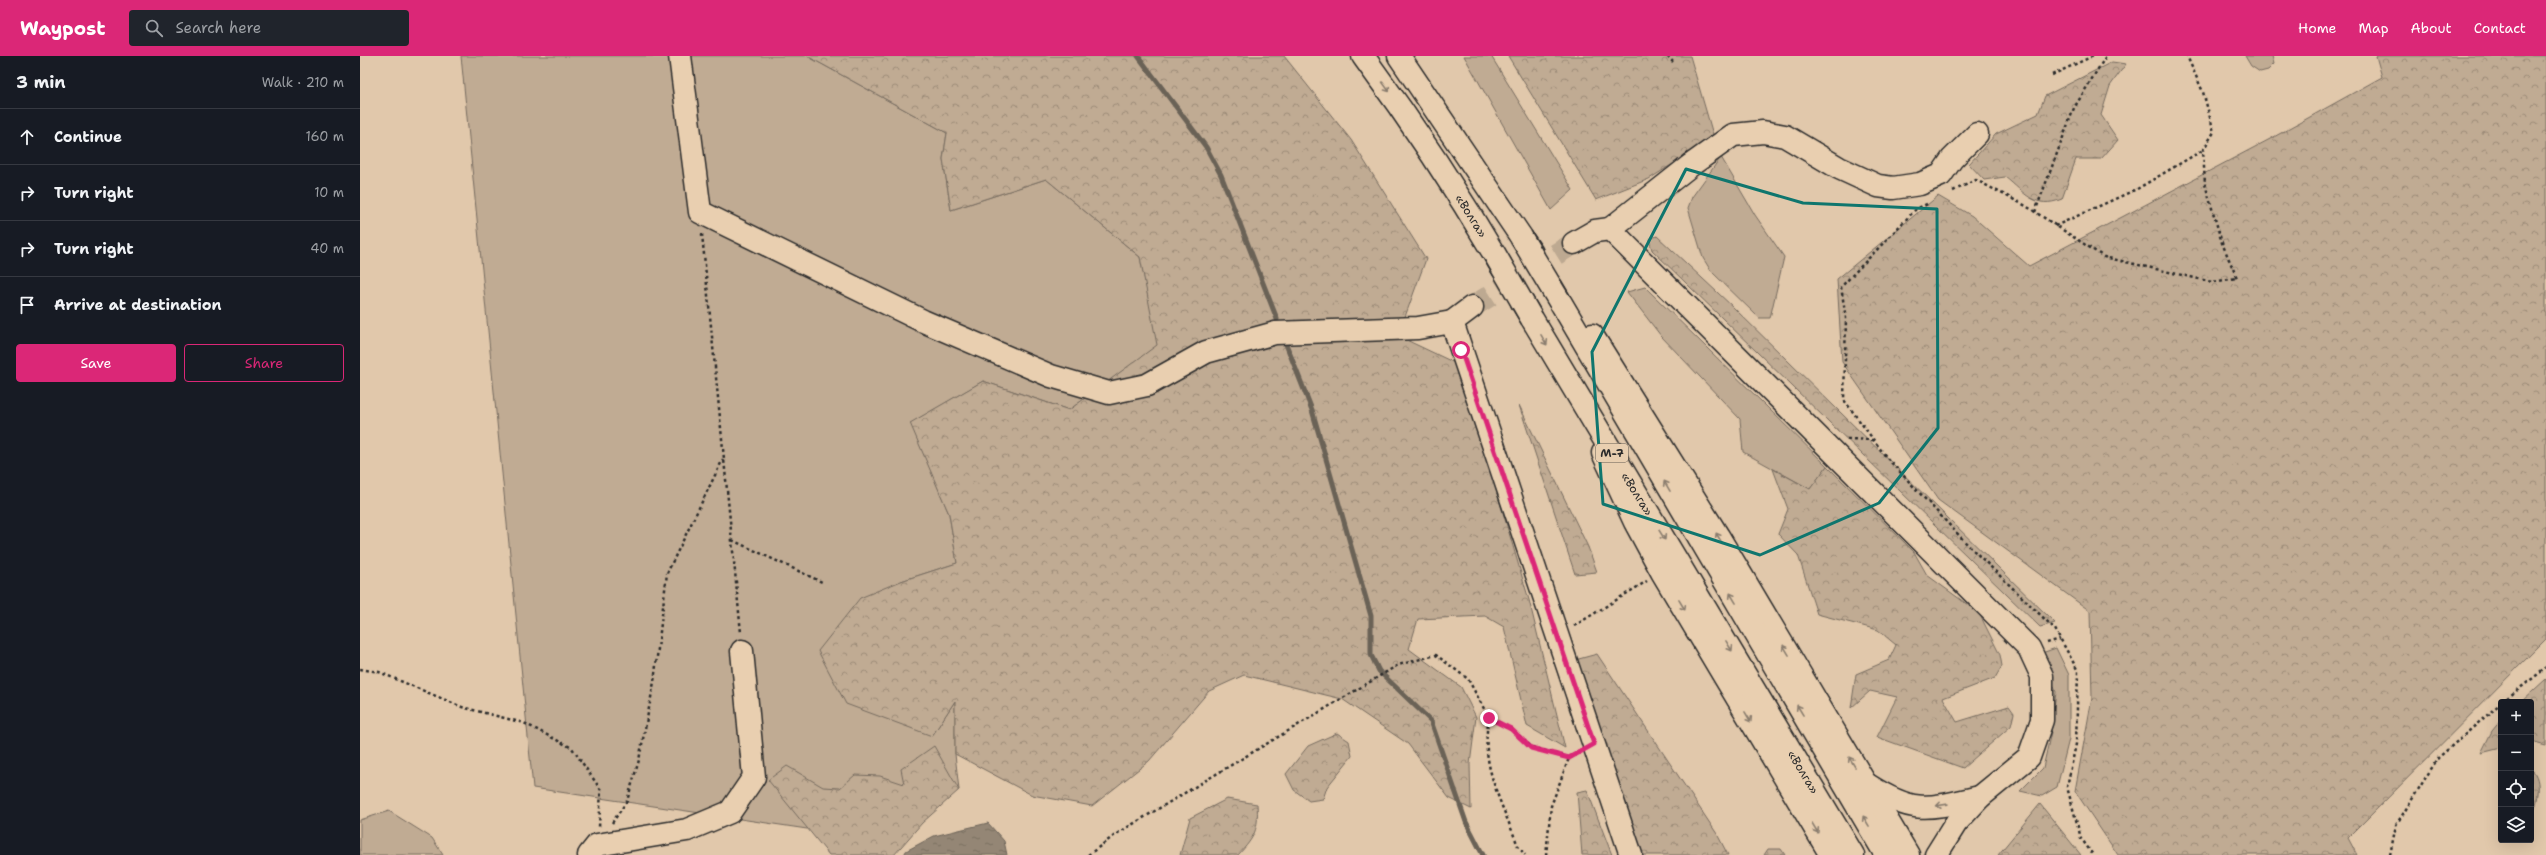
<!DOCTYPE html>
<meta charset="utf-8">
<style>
body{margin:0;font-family:"Shantell Sans",sans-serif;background:#20242c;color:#f1f3f6}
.controls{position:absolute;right:12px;bottom:12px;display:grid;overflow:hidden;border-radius:4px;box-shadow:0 4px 16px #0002}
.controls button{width:36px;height:36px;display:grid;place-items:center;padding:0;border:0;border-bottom:1px solid #363941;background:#171b24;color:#f1f3f6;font:20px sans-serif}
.stop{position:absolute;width:12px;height:12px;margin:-9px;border:3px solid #db2777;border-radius:50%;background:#fff}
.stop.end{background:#db2777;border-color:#fff;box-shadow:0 1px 4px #0008}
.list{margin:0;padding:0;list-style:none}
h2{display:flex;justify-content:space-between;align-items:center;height:52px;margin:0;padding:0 16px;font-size:17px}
h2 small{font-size:13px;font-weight:400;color:#9ea1a6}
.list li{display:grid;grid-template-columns:26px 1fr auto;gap:12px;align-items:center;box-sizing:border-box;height:56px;padding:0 16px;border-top:1px solid #363941}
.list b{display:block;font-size:15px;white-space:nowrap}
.list em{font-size:13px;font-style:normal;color:#9ea1a6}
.actions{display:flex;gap:8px;padding:12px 16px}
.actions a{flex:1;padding:9px 0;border:1px solid #db2777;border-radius:4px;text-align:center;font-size:14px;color:#db2777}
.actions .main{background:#db2777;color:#fff}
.icon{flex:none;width:22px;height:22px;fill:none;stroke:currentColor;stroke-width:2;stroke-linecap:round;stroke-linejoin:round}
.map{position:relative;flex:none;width:2186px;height:799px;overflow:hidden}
header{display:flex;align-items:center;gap:24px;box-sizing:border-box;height:56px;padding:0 20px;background:#db2777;color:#fff}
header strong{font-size:19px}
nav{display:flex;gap:22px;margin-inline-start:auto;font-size:14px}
.search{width:280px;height:36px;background:#20242c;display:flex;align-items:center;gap:10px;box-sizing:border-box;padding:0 14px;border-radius:4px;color:#9ea1a6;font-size:15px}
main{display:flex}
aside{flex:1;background:#171b24}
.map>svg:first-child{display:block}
</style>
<header>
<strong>Waypost</strong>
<div class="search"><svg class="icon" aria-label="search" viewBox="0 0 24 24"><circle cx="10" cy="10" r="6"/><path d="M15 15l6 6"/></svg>Search here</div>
<nav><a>Home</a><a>Map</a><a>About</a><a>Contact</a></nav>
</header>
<main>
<aside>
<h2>3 min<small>Walk · 210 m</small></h2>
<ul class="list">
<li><svg class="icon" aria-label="ahead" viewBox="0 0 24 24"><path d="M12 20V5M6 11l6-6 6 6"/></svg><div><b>Continue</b></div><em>160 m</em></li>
<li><svg class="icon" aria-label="right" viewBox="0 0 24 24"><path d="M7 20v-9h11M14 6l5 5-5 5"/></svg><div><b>Turn right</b></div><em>10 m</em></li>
<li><svg class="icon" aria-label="right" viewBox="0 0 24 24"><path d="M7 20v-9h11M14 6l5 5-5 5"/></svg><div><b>Turn right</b></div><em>40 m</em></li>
<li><svg class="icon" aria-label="arrive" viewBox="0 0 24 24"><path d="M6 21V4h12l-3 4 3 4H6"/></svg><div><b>Arrive at destination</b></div></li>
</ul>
<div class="actions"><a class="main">Save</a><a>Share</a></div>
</aside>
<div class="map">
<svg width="2186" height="799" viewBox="0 0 2186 799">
<defs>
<pattern id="forest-crowns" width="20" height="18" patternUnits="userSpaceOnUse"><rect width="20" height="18" fill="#c0ab93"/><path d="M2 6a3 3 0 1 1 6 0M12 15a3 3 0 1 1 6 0" fill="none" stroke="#9c8b78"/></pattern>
<pattern id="water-ripples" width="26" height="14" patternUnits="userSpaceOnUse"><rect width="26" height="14" fill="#948675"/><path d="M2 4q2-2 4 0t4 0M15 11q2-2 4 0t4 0" fill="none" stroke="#796e60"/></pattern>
</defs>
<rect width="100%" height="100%" fill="#e1c8ab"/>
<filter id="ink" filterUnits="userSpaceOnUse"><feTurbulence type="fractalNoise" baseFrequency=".025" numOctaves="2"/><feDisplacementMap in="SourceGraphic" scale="8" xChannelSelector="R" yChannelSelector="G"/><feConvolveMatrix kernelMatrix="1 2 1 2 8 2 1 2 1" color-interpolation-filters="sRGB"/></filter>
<g filter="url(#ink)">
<g fill="#c0ab93" stroke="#766b5f">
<path d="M101,0H447L587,77L583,103L591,154L686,123L780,201L798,289L709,354L623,325L551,367L589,458L597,507L541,525L572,680L595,645V698L599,734L447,773L173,732Z"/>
<path d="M1104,0H1131L1213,134L1191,154Z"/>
<path d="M1885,0H1912L1914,8L1908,14L1900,16L1891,10Z"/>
<path d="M1361,101L1395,159L1424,201L1410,262H1399L1351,215L1343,202L1328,152L1332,141Z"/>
<path d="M1285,231L1467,410L1450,433L1383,396L1380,363L1301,280L1267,236Z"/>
<path d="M1696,592L1709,619V683L1697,731L1682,740L1660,735L1683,712L1691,676L1696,636L1682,597Z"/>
<path d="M29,755L72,782L83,799H0V764Z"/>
</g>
<g fill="url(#forest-crowns)" stroke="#766b5f">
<path d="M447,0H924L991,84L1066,203L1038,280L1099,309L1169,544L1205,692L1167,670L1144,571L1125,560L1058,563L1049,593L1101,631L1116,661L1110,708L1111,753L1089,742L1048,688L982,643L884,619L849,635L789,705L732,750L672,739L595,698V645L572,680L486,648L458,595L500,542L541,525L597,507L589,458L550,367L623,325L709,354L797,289L780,201L686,123L591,154L583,103L587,77Z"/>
<path d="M1148,0H1330L1354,82L1289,123L1236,144Z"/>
<path d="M2016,0H2186V583L1988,782L1997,799H1758L1715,735L1732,642L1730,555L1578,444L1482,306L1477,223L1578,140L1612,160L1669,210L1912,82L2022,21Z"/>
<path d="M1752,6L1766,8L1750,30L1741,59L1758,84L1741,103H1716L1702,143C1675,154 1665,137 1645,121L1624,124L1609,108L1636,78L1678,58L1685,40Z"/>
<path d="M1297,180L1373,251L1695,567L1680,571L1292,194L1289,183Z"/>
<path d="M1159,349L1228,491L1237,516L1215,518Z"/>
<path d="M1467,410L1554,496L1567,519L1619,557L1640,599L1642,610L1635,622L1583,642L1597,666L1649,650L1654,657L1651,670L1603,712L1517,681L1537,641L1510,635L1491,652L1496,618L1529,604L1536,589L1518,574L1457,558L1438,499L1418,478L1428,453L1413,413L1450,433Z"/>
<path d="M1237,598L1357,778L1368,799H1281L1215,604Z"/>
<path d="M2186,623V690L2171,686V646H2161Z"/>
<path d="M2141,664V692L2121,697L2132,675Z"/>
<path d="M977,677L989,685L992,700L967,731L963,743L949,745L934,734L926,718L948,690Z"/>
<path d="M574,690L599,734L562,767L534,799H469L408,724L427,710L463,731L480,732L495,719L520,720L544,728L541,713Z"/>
<path d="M2171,713C2184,724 2177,749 2171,763Z"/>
<path d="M1227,734L1252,799H1222L1217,736Z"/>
<path d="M867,743L897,748C899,773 895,781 878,799H820L830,762Z"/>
<path d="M1680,748L1721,799H1638Z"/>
<path d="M1408,793H1421L1425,799H1404Z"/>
</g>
<path fill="url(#water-ripples)" stroke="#6a6257" d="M628,767L644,785L647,799H544L546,795L574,780Z"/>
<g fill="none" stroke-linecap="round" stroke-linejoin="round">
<g stroke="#6a6257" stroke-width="5">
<path d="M778,0L846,91L861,119L917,263"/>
<path d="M924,283L952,354L1011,560V599L1019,615L1071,665L1106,766L1123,799"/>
</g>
<path stroke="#bda991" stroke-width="22" stroke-dasharray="22 11" stroke-linecap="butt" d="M1112,251L1214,187"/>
<defs>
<g id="minor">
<path d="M320,0L340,156L563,265L691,320L749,337L787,329L846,296L915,277L1058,272L1092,266"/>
<path d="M1250,173L1331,109L1373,79L1403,76L1425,80L1479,112L1518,130L1533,132L1560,128L1581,119L1592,103L1617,78"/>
<path d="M1214,187L1235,175L1250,173L1669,592L1682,620V664L1669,701L1620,741L1596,767L1576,799"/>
<path d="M1112,251L1092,266L1271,799"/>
<path d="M1232,279L1358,480L1548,799"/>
<path d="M1243,397L1275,466L1302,516L1471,799"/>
<path d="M1508,729C1555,759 1567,753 1620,741"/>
<path d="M229,799L237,789L327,774L370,756L394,721L382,595"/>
</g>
<g id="highway">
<path d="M1003,0C1053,68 1100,139 1143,213"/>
<path d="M1039,0L1172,197"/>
<path d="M1191,230L1526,799"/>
<path d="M1162,246L1493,799"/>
</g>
</defs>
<use href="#minor" stroke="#2b2b2b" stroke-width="25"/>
<use href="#highway" stroke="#2b2b2b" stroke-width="25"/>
<g stroke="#2b2b2b" stroke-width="2.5" stroke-dasharray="3 3" stroke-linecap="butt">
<path d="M1307,0L1313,6"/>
<path d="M1692,19L1733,0"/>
<path d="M1593,135L1616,124L1666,150L1744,201L1852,226L1877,222L1862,187L1845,128L1843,94L1854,76L1843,36L1827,0"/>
<path d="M1567,148L1556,153L1481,231L1486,262L1484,344L1527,402L1608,489L1695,573L1718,615L1716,688L1707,731L1721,782L1733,799"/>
<path d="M1675,156L1714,52L1746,0"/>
<path d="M1695,170L1777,133L1843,94"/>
<path d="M342,178L381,577"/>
<path d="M1487,383L1513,384"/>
<path d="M372,484L464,527"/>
<path d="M1214,570L1287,525"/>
<path d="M1687,587L1700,583"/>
<path d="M0,613L19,616L102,651L164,667L212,692L241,734L239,771"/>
<path d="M2142,646L2186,612"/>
<path d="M1129,662C1119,708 1142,747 1158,790L1165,799"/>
<path d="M252,767L267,745L279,704L294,626L307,517L363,403"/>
<path d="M728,799L758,777L1038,609L1076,599L1108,623L1129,662L1151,673L1171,691L1209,702"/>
<path d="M1186,799L1191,750L1209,702L1216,698"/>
<path d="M2030,799L2036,769L2078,702L2141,647"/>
</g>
<use href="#minor" stroke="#e9cfb0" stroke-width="22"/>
<use href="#highway" stroke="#e9cfb0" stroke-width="22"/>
<defs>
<g id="highway-bridge">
<path d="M1161,181L1200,246"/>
<path d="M1134,197L1172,263"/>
</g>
</defs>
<use href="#highway-bridge" stroke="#2b2b2b" stroke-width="25" stroke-linecap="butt"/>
<use href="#highway-bridge" stroke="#e9cfb0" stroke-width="22"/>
</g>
<defs><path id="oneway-shaft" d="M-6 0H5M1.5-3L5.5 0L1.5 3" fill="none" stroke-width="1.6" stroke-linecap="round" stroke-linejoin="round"/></defs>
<g stroke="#8a7d6e">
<use href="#oneway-shaft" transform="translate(1026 31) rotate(54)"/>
<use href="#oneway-shaft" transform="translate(1184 284) rotate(60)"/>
<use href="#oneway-shaft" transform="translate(1307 430) rotate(-120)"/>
<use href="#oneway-shaft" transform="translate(1302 479) rotate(58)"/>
<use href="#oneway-shaft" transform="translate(1359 482) rotate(-121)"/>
<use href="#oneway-shaft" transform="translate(1373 542) rotate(-121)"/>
<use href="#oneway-shaft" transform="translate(1322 549) rotate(59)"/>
<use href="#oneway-shaft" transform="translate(1369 590) rotate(59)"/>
<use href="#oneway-shaft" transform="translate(1426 594) rotate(-121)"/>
<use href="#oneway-shaft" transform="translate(1440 654) rotate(-121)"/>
<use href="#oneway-shaft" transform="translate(1388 661) rotate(59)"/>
<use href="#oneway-shaft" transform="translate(1492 706) rotate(-121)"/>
<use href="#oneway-shaft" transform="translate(1582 749) rotate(172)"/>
<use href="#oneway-shaft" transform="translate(1506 765) rotate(-121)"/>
<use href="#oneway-shaft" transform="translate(1455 772) rotate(59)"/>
</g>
</g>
<g fill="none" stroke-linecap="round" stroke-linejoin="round" filter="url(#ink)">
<path stroke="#db2777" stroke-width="5" d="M1101,294L1234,688L1209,702L1171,692L1151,673L1129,662"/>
</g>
<path fill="none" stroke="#0f766e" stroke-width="3" stroke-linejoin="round" d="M1326,113L1443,147L1577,153L1578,372L1519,447L1400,499L1243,448L1232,296Z"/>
<g text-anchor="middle" stroke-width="3" stroke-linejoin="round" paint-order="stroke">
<rect fill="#e9cfb0" stroke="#645c53" stroke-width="1" x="1236" y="388" width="32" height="18" rx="3"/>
<g font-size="11" font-weight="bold" fill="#2b2b2b">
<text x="1252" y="401">М-7</text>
</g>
<g font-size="12" fill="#2b2b2b" stroke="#e9cfb0">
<text transform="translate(1111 160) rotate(58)" y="4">«Волга»</text>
<text transform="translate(1277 438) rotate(58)" y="4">«Волга»</text>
<text transform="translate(1443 716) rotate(59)" y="4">«Волга»</text>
</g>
</g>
</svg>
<div class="controls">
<button>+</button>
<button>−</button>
<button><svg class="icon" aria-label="locate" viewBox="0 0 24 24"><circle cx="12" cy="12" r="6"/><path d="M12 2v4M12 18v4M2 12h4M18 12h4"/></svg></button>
<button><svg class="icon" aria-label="layers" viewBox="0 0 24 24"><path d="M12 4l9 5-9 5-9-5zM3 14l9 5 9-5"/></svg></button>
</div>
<div class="stop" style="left:1101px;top:294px"></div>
<div class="stop end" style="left:1129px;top:662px"></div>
</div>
</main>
